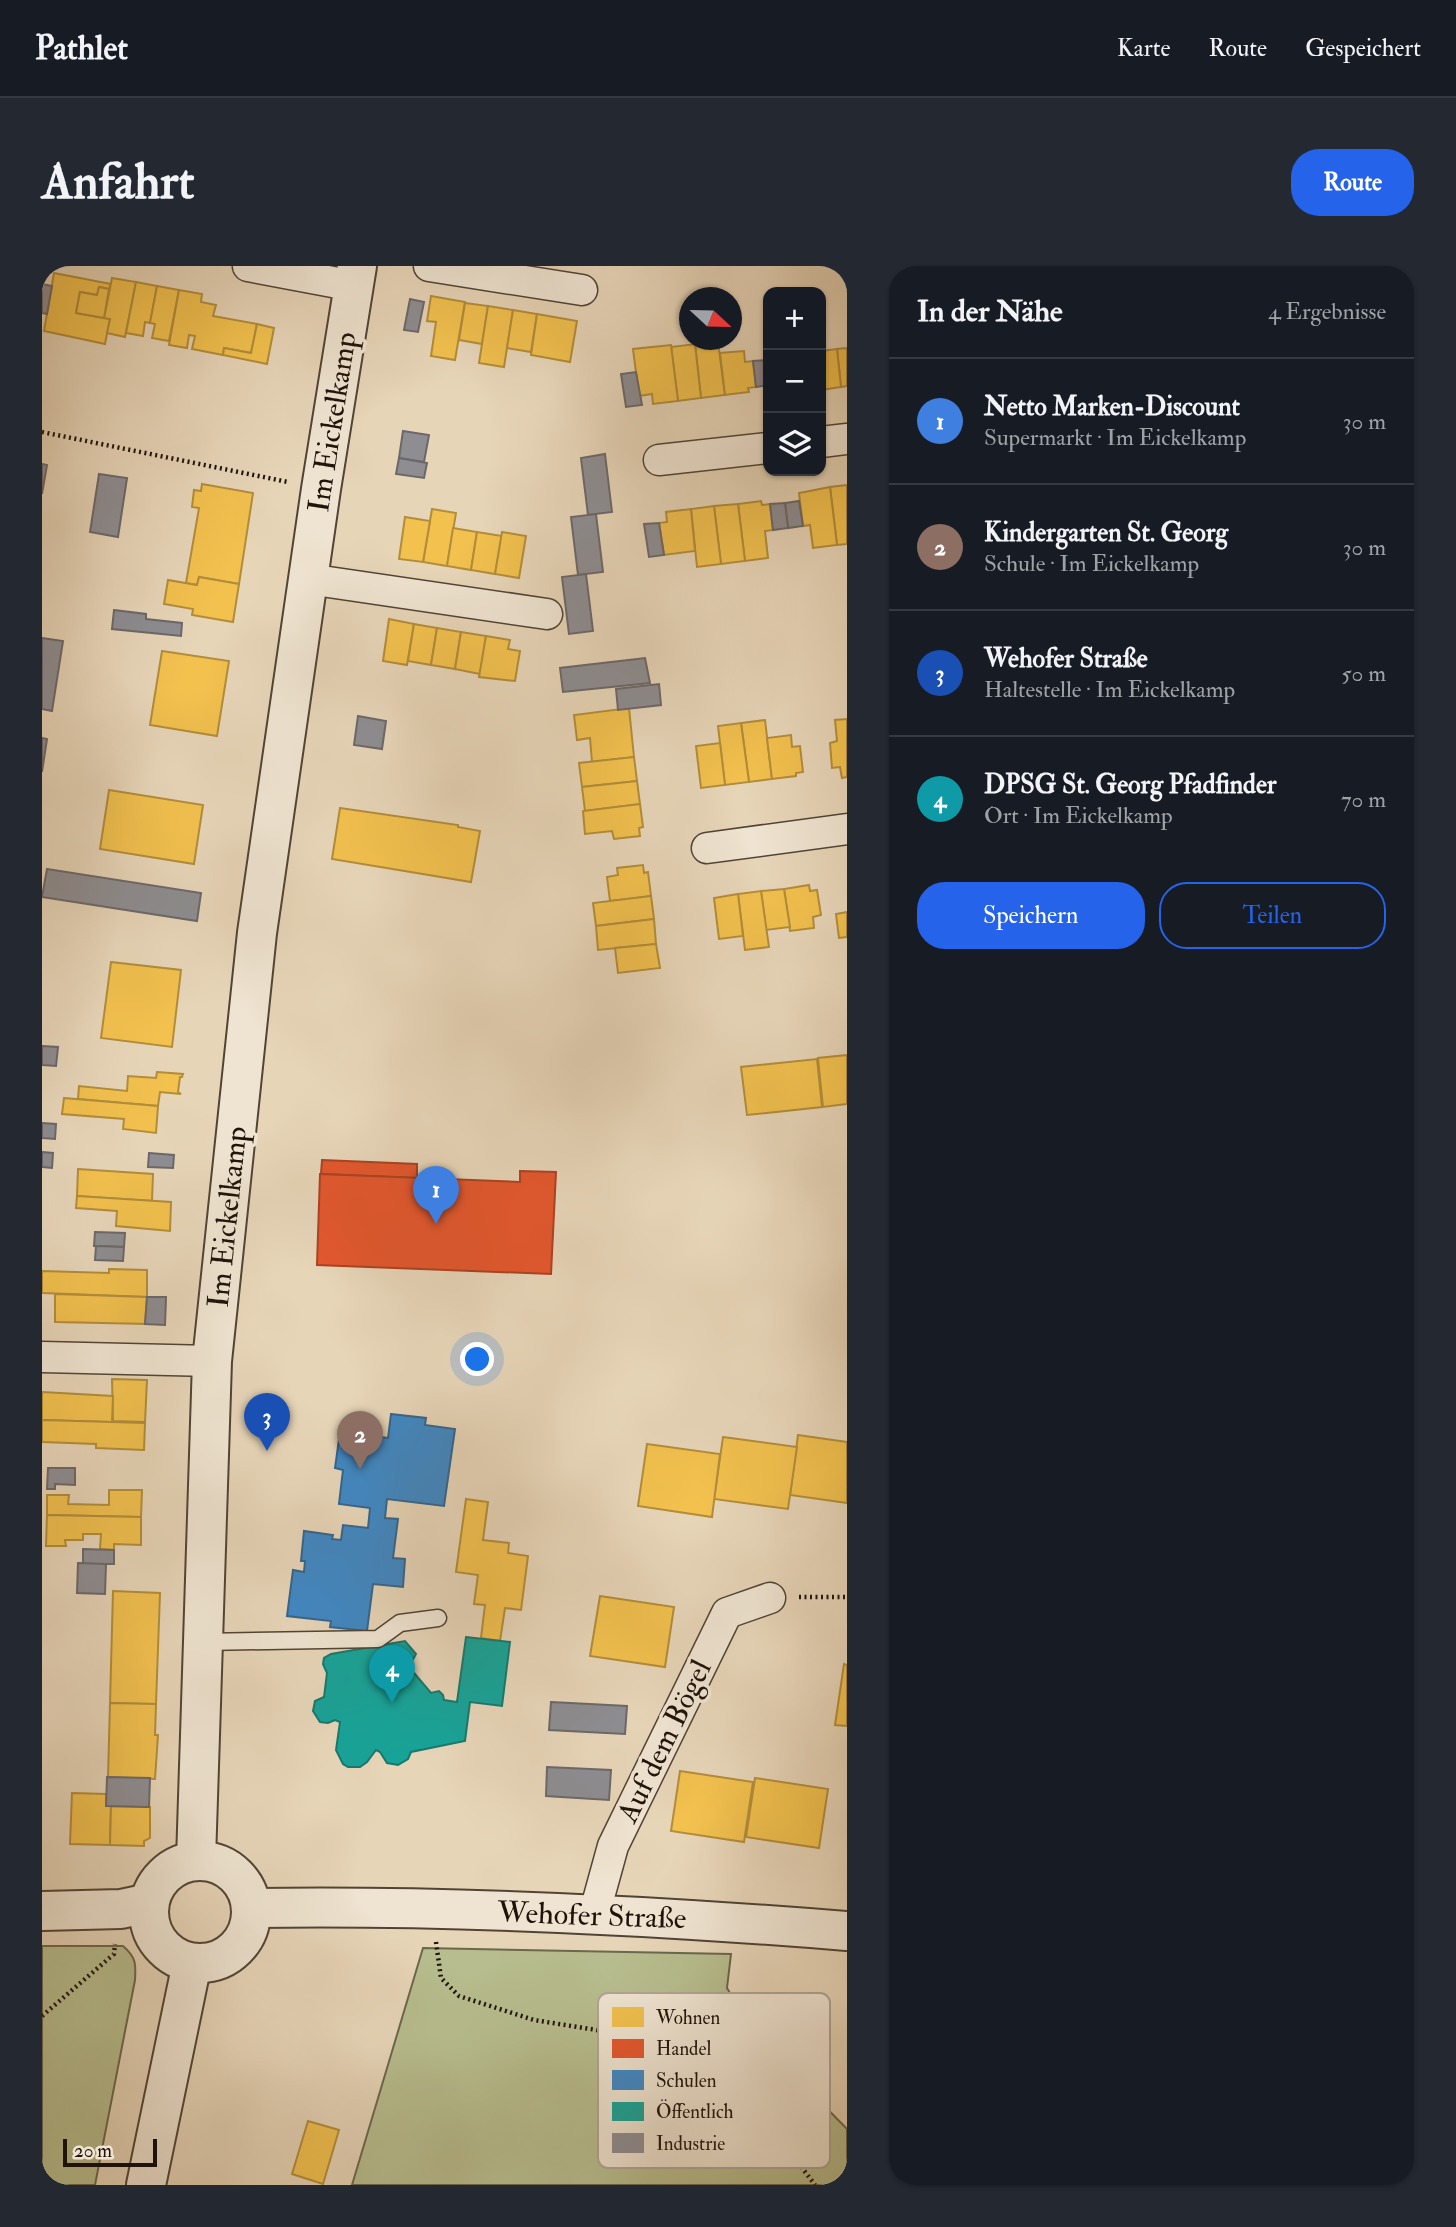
<!DOCTYPE html>
<html lang="de">
<meta charset="utf-8">
<style>
body{margin:0;font-family:"IM FELL Double Pica",serif;background:#242831;color:#f1f3f6}
.controls{position:absolute;right:21px;top:21px;display:grid;overflow:hidden;border-radius:14px;box-shadow:0 2px 5px #0004}
.controls button{width:63px;height:63px;display:grid;place-items:center;padding:0;border:0;border-bottom:2px solid #363941;background:#171b24;color:#f1f3f6;font:35px sans-serif}
.compass{position:absolute;left:637px;top:21px;width:63px;height:63px;border-radius:50%;background:#171b24;box-shadow:0 2px 5px #0004;rotate:112deg}
.scale{position:absolute;left:21px;bottom:18px;width:94px;box-sizing:border-box;padding-left:7px;border:4px solid #1f130b;border-top:0;font-size:19px;line-height:24px;white-space:nowrap;color:#1f130b;-webkit-text-stroke:5px #efe4d1;paint-order:stroke}
.you{position:absolute;left:436px;top:1094px;width:24px;height:24px;margin:-18px;border:5px solid #fff;border-radius:50%;background:#1a73e8;box-shadow:0 0 0 10px #1a73e833}
.badge{display:grid;place-items:center;width:46px;height:46px;border-radius:50%;background:#2563eb;color:#fff;font-size:23px;font-weight:700}
.pin{position:absolute;translate:-50% -58px;filter:drop-shadow(0 2px 4px #0008)}
.pin::after{content:'';position:absolute;top:37px;width:24px;height:21px;background:inherit;clip-path:polygon(0 0,100% 0,50% 100%)}
.list{margin:0;padding:0;list-style:none}
h2{display:flex;justify-content:space-between;align-items:center;height:91px;margin:0;padding:0 28px;font-size:30px}
h2 small{font-size:23px;font-weight:400;color:#9ea1a6}
.list li{display:grid;grid-template-columns:46px 1fr auto;gap:21px;align-items:center;box-sizing:border-box;height:126px;padding:0 28px;border-top:2px solid #363941}
.list b{display:block;font-size:26px;white-space:nowrap}
.list p{margin:0;font-size:23px;white-space:nowrap;color:#9ea1a6}
.list em{font-size:23px;font-style:normal;color:#9ea1a6}
.actions{display:flex;gap:14px;padding:21px 28px}
.actions a{flex:1;padding:16px 0;border:2px solid #2563eb;border-radius:28px;text-align:center;font-size:24px;color:#2563eb}
.actions .main{background:#2563eb;color:#fff}
.icon{flex:none;width:38px;height:38px;fill:none;stroke:currentColor;stroke-width:2;stroke-linecap:round;stroke-linejoin:round}
.map{position:relative;flex:none;width:805px;height:1919px;overflow:hidden;border-radius:28px}
header{display:flex;align-items:center;gap:42px;box-sizing:border-box;height:98px;padding:0 35px;background:#171b24;border-bottom:2px solid #363941}
header strong{font-size:33px}
nav{display:flex;gap:38px;margin-inline-start:auto;font-size:24px}
.intro{display:flex;align-items:center;justify-content:space-between;box-sizing:border-box;height:168px;padding:0 42px}
h1{margin:0;font-size:49px}
.button{padding:18px 32px;border-radius:28px;background:#2563eb;color:#fff;font-size:24px;font-weight:700}
main{display:flex;gap:42px;padding:0 42px}
aside{flex:1;background:#171b24;border-radius:28px;box-shadow:0 2px 5px #0004}
.map>svg:first-child{display:block}
</style>
<header>
<strong>Pathlet</strong>
<nav><a>Karte</a><a>Route</a><a>Gespeichert</a></nav>
</header>
<div class="intro"><h1>Anfahrt</h1><a class="button">Route</a></div>
<main>
<div class="map">
<svg width="805" height="1919" viewBox="0 0 805 1919">
<rect width="100%" height="100%" fill="#e7d5b8"/>
<filter id="stains"><feTurbulence type="fractalNoise" baseFrequency=".00286" numOctaves="4"/><feColorMatrix values="0 0 0 0 .2 0 0 0 0 .09 0 0 0 0 .02 0 0 0 .5 -.17"/></filter>
<radialGradient id="worn" r=".72"><stop offset=".6" stop-color="#630" stop-opacity="0"/><stop offset="1" stop-color="#630" stop-opacity=".3"/></radialGradient>
<g fill="#b7bd8e" stroke="#6b684c" stroke-width="2">
<path d="M0,1680H81C94,1691 94,1698 93,1714L53,1919H0Z"/>
<path d="M381,1682L689,1688L685,1722L713,1769L805,1863V1919H310Z"/>
</g>
<g fill="#f2c14e" stroke="#b38d3a" stroke-width="2">
<path d="M12,7L69,18L67,23L57,21L55,29L38,26L34,47L68,53L63,78L2,65Z"/>
<path d="M70,12L94,16L83,71L65,67L68,53L62,52Z"/>
<path d="M94,16L115,20L108,57L103,56L101,70L84,67Z"/>
<path d="M115,20L137,24L127,75L110,72L113,58L108,57Z"/>
<path d="M57,21L67,23L62,52L34,47L38,26L55,29Z"/>
<path d="M137,24L160,28L159,36L174,39L171,50L215,58L209,87L182,82L181,89L150,83L153,70L147,69L145,82L127,79Z"/>
<path d="M389,30L423,36L413,94L389,90L394,56L385,55Z"/>
<path d="M423,37L446,40L440,78L417,74Z"/>
<path d="M446,40L471,44L462,101L437,97Z"/>
<path d="M471,44L495,48L489,86L465,82Z"/>
<path d="M495,48L535,55L528,96L489,89Z"/>
<path d="M215,58L232,62L225,98L181,89L182,82L209,87Z"/>
<path d="M676,76L683,129L659,132L653,78Z"/>
<path d="M653,78L659,132L636,135L629,81Z"/>
<path d="M629,79L636,135L611,138L610,128L597,130L591,83Z"/>
<path d="M805,82V120L799,121L795,83Z"/>
<path d="M795,83L799,121L779,124V85Z"/>
<path d="M702,85L703,96L711,95L714,121L706,122L707,126L683,129L678,87Z"/>
<path d="M160,218L211,227L197,318L157,311L155,319L144,317L157,242L150,241L152,224L159,225Z"/>
<path d="M805,219V278L795,279L788,221Z"/>
<path d="M788,221L795,279L771,282L768,259L761,260L757,227Z"/>
<path d="M719,235L720,239L728,238L731,264L723,265L726,292L703,295L696,238Z"/>
<path d="M696,238L703,295L679,298L672,240Z"/>
<path d="M672,240L679,298L655,301L649,243Z"/>
<path d="M390,243L414,247L405,300L381,296Z"/>
<path d="M649,243L653,285L622,289L617,257L625,256L624,246Z"/>
<path d="M363,251L388,255L381,296L357,293Z"/>
<path d="M411,262L435,266L429,304L405,300Z"/>
<path d="M435,266L460,270L453,308L429,304Z"/>
<path d="M460,266L484,270L477,312L453,308Z"/>
<path d="M157,311L197,318L191,356L150,349L151,343L122,338L126,314L155,319Z"/>
<path d="M347,353L372,358L365,399L341,395Z"/>
<path d="M372,358L395,362L389,399L366,395Z"/>
<path d="M395,362L419,366L413,403L389,399Z"/>
<path d="M419,366L444,370L438,408L413,403Z"/>
<path d="M444,370L468,374L466,383L478,385L473,415L437,411Z"/>
<path d="M120,385L187,395L175,470L108,459Z"/>
<path d="M587,442L592,491L550,496L548,472L535,474L532,449Z"/>
<path d="M805,453V511L800,512L798,501L790,502L788,477L795,475L793,454Z"/>
<path d="M723,454L730,513L707,516L699,457Z"/>
<path d="M699,457L707,516L683,519L676,460Z"/>
<path d="M749,469L750,481L758,480L761,506L754,507V510L730,513L725,472Z"/>
<path d="M678,477L683,519L659,522L654,480Z"/>
<path d="M592,491L595,515L540,521L537,497Z"/>
<path d="M595,515L598,538L543,545L540,521Z"/>
<path d="M67,524L161,539L152,598L58,583Z"/>
<path d="M598,538L601,561L597,562L598,570L572,573L570,565L543,568L541,545Z"/>
<path d="M298,542L416,559V561L438,565L429,616L290,593Z"/>
<path d="M601,599L602,607L606,606L609,630L568,635L565,611L576,609L575,602Z"/>
<path d="M767,619L768,625L775,624L779,649L771,651L772,662L748,665L742,623Z"/>
<path d="M742,623L748,661L724,664L719,625Z"/>
<path d="M719,625L727,681L703,684L696,628Z"/>
<path d="M696,628L701,670L677,673L672,632Z"/>
<path d="M609,630L612,653L554,660L551,637Z"/>
<path d="M805,646V671L797,672L794,648Z"/>
<path d="M612,653L614,678L556,684L554,660Z"/>
<path d="M614,678L618,702L576,707L573,682Z"/>
<path d="M69,696L139,704L130,781L59,772Z"/>
<path d="M805,789V838L781,841L776,792Z"/>
<path d="M775,793L780,841L705,849L699,801Z"/>
<path d="M115,806L141,808L140,811H138L136,826L139,828L118,826L116,840L36,833L37,820L85,825L86,810L114,812Z"/>
<path d="M22,832L116,840L114,867L81,863L82,853L20,848Z"/>
<path d="M36,903L111,908L110,935L35,930Z"/>
<path d="M35,930L129,936L128,965L74,960L75,945L34,942Z"/>
<path d="M67,1003L105,1004V1031L0,1027V1005L67,1007Z"/>
<path d="M13,1028L105,1031L103,1058H107L13,1056Z"/>
<path d="M70,1113L105,1114L103,1156L71,1155Z"/>
<path d="M0,1126L71,1130L70,1156L0,1154Z"/>
<path d="M0,1154L103,1157L102,1184L54,1182V1178L0,1176Z"/>
<path d="M756,1169L805,1176V1237L748,1229Z"/>
<path d="M681,1171L755,1181L746,1243L672,1233Z"/>
<path d="M605,1178L678,1188L670,1251L596,1240Z"/>
<path d="M67,1224H100L99,1251L5,1249V1229H27L26,1238L67,1239Z"/>
<path d="M424,1233L446,1236L441,1274L467,1277L466,1287L486,1290L479,1344L463,1342L458,1375L439,1372L443,1339L432,1338L436,1309L414,1306Z"/>
<path d="M5,1249L99,1251V1279L72,1278V1284L58,1283L59,1268H41V1274H23L24,1280H4Z"/>
<path d="M71,1325L118,1327L114,1438L68,1437Z"/>
<path d="M558,1330L632,1341L623,1401L548,1390Z"/>
<path d="M802,1398L805,1399V1460L793,1459Z"/>
<path d="M68,1437L114,1438L113,1469H116L113,1513L66,1511Z"/>
<path d="M638,1505L711,1516L702,1576L629,1565Z"/>
<path d="M713,1512L786,1523L777,1582L704,1571Z"/>
<path d="M30,1527L64,1528V1540H69L68,1579L28,1578Z"/>
<path d="M69,1540L108,1541V1572L102,1575V1580L68,1579Z"/>
<path d="M266,1855L297,1864L281,1918L250,1908Z"/>
</g>
<g fill="#e4572e" stroke="#a94324" stroke-width="2">
<path d="M280,894L375,898V912L279,908Z"/>
<path d="M478,905L514,906L509,1008L275,999L278,908L478,916Z"/>
</g>
<path fill="#3f88c5" stroke="#35658d" stroke-width="2" d="M349,1148L384,1152L383,1159L413,1163L402,1240L345,1233L343,1252L356,1253L351,1292L363,1293L361,1321L331,1318L325,1365L288,1361L289,1355L245,1350L251,1304L262,1306L263,1295H259L262,1265L291,1269L290,1273L299,1274L301,1259L326,1262L328,1242L297,1238L301,1204L293,1202L298,1166L346,1172Z"/>
<path fill="#17a398" stroke="#19786e" stroke-width="2" d="M424,1371L468,1376L460,1440L428,1436L423,1475L369,1486L366,1493L356,1499L345,1497L338,1486L334,1484L325,1496L318,1501H306L301,1498L294,1484L298,1456L293,1454L286,1457L278,1456L271,1445L273,1435L282,1431L285,1407L281,1398L282,1392L289,1388L363,1375L374,1388L367,1401L389,1427L397,1425L401,1429L402,1434L415,1436Z"/>
<g fill="#8d8d92" stroke="#6c686a" stroke-width="2">
<path d="M0,18L10,20L5,48L0,47Z"/>
<path d="M368,33L382,36L376,66L362,64Z"/>
<path d="M726,94V119L714,121L711,95Z"/>
<path d="M594,106L600,139L584,141L579,108Z"/>
<path d="M361,165L387,169L382,196L357,192Z"/>
<path d="M563,188L570,246L546,249L539,192Z"/>
<path d="M357,192L385,197L382,212L354,208Z"/>
<path d="M0,198L5,199L0,228Z"/>
<path d="M57,208L85,212L76,271L48,266Z"/>
<path d="M757,235L761,260L746,262L743,237Z"/>
<path d="M743,237L746,262L731,264L728,238Z"/>
<path d="M554,248L561,306L536,309L529,251Z"/>
<path d="M617,257L622,289L607,291L602,258Z"/>
<path d="M544,308L551,365L527,368L520,311Z"/>
<path d="M72,344L104,348V353L140,357L139,370L70,363Z"/>
<path d="M0,372L21,375L10,445L0,443Z"/>
<path d="M603,392L608,417L521,426L518,402Z"/>
<path d="M617,418L619,439L576,444L574,423Z"/>
<path d="M316,450L344,455L340,483L312,479Z"/>
<path d="M0,472L5,473L0,506Z"/>
<path d="M5,603L159,627L155,655L0,631Z"/>
<path d="M0,780L16,781L14,800L0,799Z"/>
<path d="M0,857L14,858L13,873L0,872Z"/>
<path d="M0,886L11,887L10,902L0,901Z"/>
<path d="M107,887L132,889L131,902L106,901Z"/>
<path d="M53,966L83,967L82,981L52,980Z"/>
<path d="M54,980L82,981L81,995L53,994Z"/>
<path d="M105,1031H124L123,1059L103,1058Z"/>
<path d="M6,1202H33V1219L13,1218V1223H5Z"/>
<path d="M41,1283L72,1284V1298H41Z"/>
<path d="M36,1297L64,1298L63,1328L35,1327Z"/>
<path d="M509,1436L585,1440L583,1468L507,1464Z"/>
<path d="M505,1501L569,1504L567,1534L504,1530Z"/>
<path d="M65,1511L108,1512L107,1541L64,1540Z"/>
</g>
<g fill="none" stroke-linecap="round" stroke-linejoin="round">
<defs>
<path id="service" d="M161,1376L336,1373L358,1357L396,1352"/>
<g id="minor">
<path d="M206,0L312,20"/>
<path d="M387,0L540,24"/>
<path d="M779,176L805,173"/>
<path d="M617,194L726,182"/>
<path d="M266,313L505,348"/>
<path d="M665,582L805,563"/>
<path d="M0,1091L170,1095"/>
<path d="M552,1649L571,1580L685,1347L728,1332"/>
</g>
<g id="tertiary">
<path d="M154,1594L170,1095L215,667L279,223L315,0"/>
<circle cx="158" cy="1646" r="51"/>
<path d="M210,1642C408,1639 607,1649 805,1665"/>
<path d="M0,1645L79,1643L107,1637"/>
<path d="M104,1919L150,1697"/>
</g>
</defs>
<use href="#service" stroke="#514436" stroke-width="19"/>
<use href="#minor" stroke="#514436" stroke-width="33"/>
<use href="#tertiary" stroke="#514436" stroke-width="42"/>
<g stroke="#1f130b" stroke-width="4.5" stroke-dasharray="2 3.5" stroke-linecap="butt">
<path d="M0,166L246,216"/>
<path d="M757,1331H805"/>
<path d="M394,1676L399,1712L417,1730L492,1754L592,1770L646,1786L694,1814L773,1919"/>
<path d="M0,1750L72,1688L73,1678"/>
</g>
<use href="#service" stroke="#efe4d1" stroke-width="16"/>
<use href="#minor" stroke="#efe4d1" stroke-width="30"/>
<use href="#tertiary" stroke="#efe4d1" stroke-width="38"/>
</g>
<g text-anchor="middle" stroke-width="7" stroke-linejoin="round" paint-order="stroke">
<g font-size="30" fill="#1f130b" stroke="#efe4d1">
<text transform="translate(290 156) rotate(-81)" y="10">Im Eickelkamp</text>
<text transform="translate(185 951) rotate(-84)" y="10">Im Eickelkamp</text>
<text transform="translate(622 1475) rotate(-64)" y="10">Auf dem Bögel</text>
<text transform="translate(550 1649) rotate(2)" y="10">Wehofer Straße</text>
</g>
</g>
<rect x="556" y="1727" width="232" height="175" rx="10" fill="#efe4d1" stroke="#b1a596" stroke-width="2"/>
<rect x="570" y="1741" width="32" height="20" fill="#f2c14e"/>
<rect x="570" y="1773" width="32" height="19" fill="#e4572e"/>
<rect x="570" y="1804" width="32" height="20" fill="#3f88c5"/>
<rect x="570" y="1836" width="32" height="19" fill="#17a398"/>
<rect x="570" y="1867" width="32" height="20" fill="#8d8d92"/>
<g font-size="19" fill="#1f130b">
<text x="614" y="1758">Wohnen</text>
<text x="614" y="1789">Handel</text>
<text x="614" y="1821">Schulen</text>
<text x="614" y="1852">Öffentlich</text>
<text x="614" y="1884">Industrie</text>
</g>
<rect width="100%" height="100%" filter="url(#stains)"/>
<rect width="100%" height="100%" fill="url(#worn)"/>
</svg>
<div class="controls">
<button>+</button>
<button>−</button>
<button><svg class="icon" aria-label="layers" viewBox="0 0 24 24"><path d="M12 4l9 5-9 5-9-5zM3 14l9 5 9-5"/></svg></button>
</div>
<svg class="compass" viewBox="-18 -18 36 36"><path d="M0-13l5 13h-10z" fill="#e53935"/><path d="M0 13l5-13h-10z" fill="#9ea1a6"/></svg>
<div class="scale">20 m</div>
<div class="you"></div>
<div class="pin badge" style="left:394px;top:958px;background:#3f7fe0">1</div>
<div class="pin badge" style="left:318px;top:1203px;background:#8d6e63">2</div>
<div class="pin badge" style="left:225px;top:1185px;background:#1a4fb4">3</div>
<div class="pin badge" style="left:350px;top:1437px;background:#0f9aa8">4</div>
</div>
<aside>
<h2>In der Nähe<small>4 Ergebnisse</small></h2>
<ul class="list">
<li><span class="badge" style="background:#3f7fe0">1</span><div><b>Netto Marken-Discount</b><p>Supermarkt · Im Eickelkamp</p></div><em>30 m</em></li>
<li><span class="badge" style="background:#8d6e63">2</span><div><b>Kindergarten St. Georg</b><p>Schule · Im Eickelkamp</p></div><em>30 m</em></li>
<li><span class="badge" style="background:#1a4fb4">3</span><div><b>Wehofer Straße</b><p>Haltestelle · Im Eickelkamp</p></div><em>50 m</em></li>
<li><span class="badge" style="background:#0f9aa8">4</span><div><b>DPSG St. Georg Pfadfinder</b><p>Ort · Im Eickelkamp</p></div><em>70 m</em></li>
</ul>
<div class="actions"><a class="main">Speichern</a><a>Teilen</a></div>
</aside>
</main>
